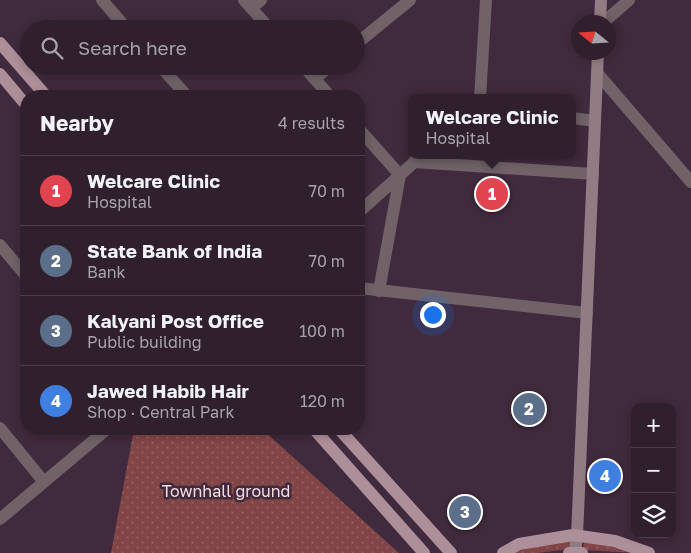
<!DOCTYPE html>
<meta charset="utf-8">
<style>
body{margin:0;font-family:"Golos Text",sans-serif;background:#3c2d3a;color:#f1f3f6}
.controls{position:absolute;right:15px;bottom:15px;display:grid;overflow:hidden;border-radius:10px;box-shadow:0 2px 8px #0003}
.controls button{width:45px;height:45px;display:grid;place-items:center;padding:0;border:0;border-bottom:1px solid #4b3e4a;background:#30202e;color:#f1f3f6;font:25px sans-serif}
.compass{position:absolute;left:571px;top:15px;width:45px;height:45px;border-radius:50%;background:#30202e;box-shadow:0 2px 8px #0003;rotate:288deg}
.you{position:absolute;left:432px;top:314px;width:18px;height:18px;margin:-12px;border:4px solid #fff;border-radius:50%;background:#1a73e8;box-shadow:0 0 0 8px #1a73e833}
.badge{display:grid;place-items:center;width:32px;height:32px;border-radius:50%;background:#db2777;color:#fff;font-size:16px;font-weight:700}
.pin{position:absolute;translate:-50% -50%;border:2px solid #fff;box-shadow:0 1px 5px #0006}
.popup{position:absolute;left:408px;top:94px;width:168px;height:65px;box-sizing:border-box;display:grid;place-content:center;border-radius:10px;background:#30202e;filter:drop-shadow(0 1px 4px #0005);font-size:16px;white-space:nowrap;color:#a8a3aa}
.popup b{font-size:19px;color:#f1f3f6}
.popup::after{content:'';position:absolute;left:50%;top:100%;margin-left:-10px;border:10px solid transparent;border-top-color:#30202e}
.list{margin:0;padding:0;list-style:none}
h2{display:flex;justify-content:space-between;align-items:center;height:65px;margin:0;padding:0 20px;font-size:21px}
h2 small{font-size:16px;font-weight:400;color:#a8a3aa}
.list li{display:grid;grid-template-columns:32px 1fr auto;gap:15px;align-items:center;box-sizing:border-box;height:70px;padding:0 20px;border-top:1px solid #4b3e4a}
.list b{display:block;font-size:19px;white-space:nowrap}
.list p{margin:0;font-size:16px;white-space:nowrap;color:#a8a3aa}
.list em{font-size:16px;font-style:normal;color:#a8a3aa}
.icon{flex:none;width:28px;height:28px;fill:none;stroke:currentColor;stroke-width:2;stroke-linecap:round;stroke-linejoin:round}
.map{position:relative;flex:none;width:691px;height:553px;overflow:hidden}
.search{position:absolute;background:#30202e;box-shadow:0 2px 8px #0003;left:20px;top:20px;width:345px;height:55px;display:flex;align-items:center;gap:12px;box-sizing:border-box;padding:0 18px;border-radius:28px;color:#a8a3aa;font-size:19px}
.panel{position:absolute;background:#30202e;box-shadow:0 2px 8px #0003;left:20px;top:90px;width:345px;height:345px;border-radius:20px}
.map>svg:first-child{display:block}
</style>
<div class="map">
<svg width="691" height="553" viewBox="0 0 691 553">
<defs>
<pattern id="park-dots" width="8" height="8" patternUnits="userSpaceOnUse" patternTransform="scale(1.25)"><rect width="8" height="8" fill="#824547"/><path d="M2 2h.1M6 6h.1" fill="none" stroke="#935f61" stroke-width="1.8" stroke-linecap="round"/></pattern>
</defs>
<rect width="100%" height="100%" fill="#402a3d"/>
<g fill="url(#park-dots)">
<path d="M134,429H262L399,553H111Z"/>
<path d="M573,535L571,549L537,553H512Z"/>
<path d="M584,539L637,553L583,550Z"/>
</g>
<g fill="none" stroke-linecap="round" stroke-linejoin="round">
<g stroke="#706267" stroke-width="12">
<path d="M102,0L127,29"/>
<path d="M244,0L270,29"/>
<path d="M251,8L261,0"/>
<path d="M604,22L629,0"/>
<path d="M356,44L410,0"/>
<path d="M160,66L187,96"/>
<path d="M303,66L330,96"/>
<path d="M598,74L691,182"/>
<path d="M315,79L330,66"/>
<path d="M480,98L486,0"/>
<path d="M572,118L595,121"/>
<path d="M359,129L400,175L379,291"/>
<path d="M414,162L593,174"/>
<path d="M359,212L420,157"/>
<path d="M0,245L26,276"/>
<path d="M359,288L587,313"/>
<path d="M0,428L44,482"/>
<path d="M0,519L107,429"/>
</g>
<g stroke="#927c83" stroke-width="12">
<path d="M600,22L601,0"/>
<path d="M575,552L577,536L598,52"/>
</g>
<g stroke="#ad8f99" stroke-width="12">
<path d="M0,43L46,96"/>
<path d="M0,74L26,105"/>
<path d="M314,429L424,553"/>
<path d="M339,429L451,553"/>
<path d="M503,553L519,544L573,535L615,541L649,553"/>
<path d="M569,553H582"/>
</g>
</g>
<g text-anchor="middle" stroke-width="5" stroke-linejoin="round" paint-order="stroke">
<g font-size="16" fill="#f6dcdb" stroke="#402a3d">
<text x="226" y="497">Townhall ground</text>
</g>
</g>
</svg>
<div class="controls">
<button>+</button>
<button>−</button>
<button><svg class="icon" aria-label="layers" viewBox="0 0 24 24"><path d="M12 4l9 5-9 5-9-5zM3 14l9 5 9-5"/></svg></button>
</div>
<svg class="compass" viewBox="-18 -18 36 36"><path d="M0-13l5 13h-10z" fill="#e53935"/><path d="M0 13l5-13h-10z" fill="#a8a3aa"/></svg>
<div class="you"></div>
<div class="pin badge" style="left:492px;top:194px;background:#e0444e">1</div>
<div class="popup"><b>Welcare Clinic</b>Hospital</div>
<div class="pin badge" style="left:529px;top:409px;background:#5c6f8a">2</div>
<div class="pin badge" style="left:465px;top:512px;background:#5c6f8a">3</div>
<div class="pin badge" style="left:605px;top:476px;background:#3f7fe0">4</div>
<div class="search"><svg class="icon" aria-label="search" viewBox="0 0 24 24"><circle cx="10" cy="10" r="6"/><path d="M15 15l6 6"/></svg>Search here</div>
<section class="panel">
<h2>Nearby<small>4 results</small></h2>
<ul class="list">
<li><span class="badge" style="background:#e0444e">1</span><div><b>Welcare Clinic</b><p>Hospital</p></div><em>70 m</em></li>
<li><span class="badge" style="background:#5c6f8a">2</span><div><b>State Bank of India</b><p>Bank</p></div><em>70 m</em></li>
<li><span class="badge" style="background:#5c6f8a">3</span><div><b>Kalyani Post Office</b><p>Public building</p></div><em>100 m</em></li>
<li><span class="badge" style="background:#3f7fe0">4</span><div><b>Jawed Habib Hair</b><p>Shop · Central Park</p></div><em>120 m</em></li>
</ul>
</section>
</div>
